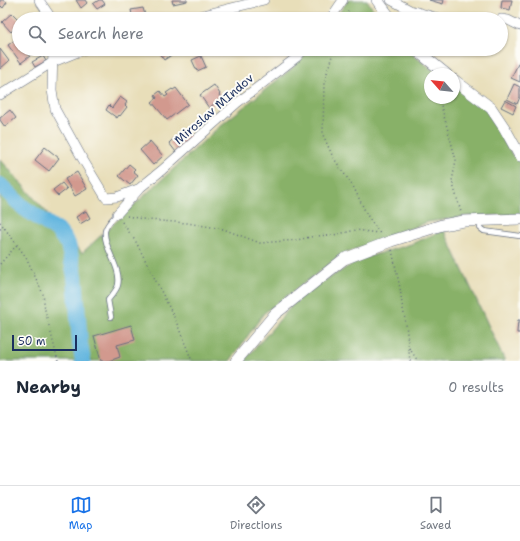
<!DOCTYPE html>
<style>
body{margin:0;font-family:"Shantell Sans",sans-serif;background:#f6f6f7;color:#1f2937}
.compass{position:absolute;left:424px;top:68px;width:36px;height:36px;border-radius:50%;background:#fff;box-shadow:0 1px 3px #0004;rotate:297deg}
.scale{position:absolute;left:12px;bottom:10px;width:65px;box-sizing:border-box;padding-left:4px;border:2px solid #1b2f5e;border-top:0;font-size:11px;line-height:14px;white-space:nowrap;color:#1b2f5e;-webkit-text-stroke:3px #fdfcf7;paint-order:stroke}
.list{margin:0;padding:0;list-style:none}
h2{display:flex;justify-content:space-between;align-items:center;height:52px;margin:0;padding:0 16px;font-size:17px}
h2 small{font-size:13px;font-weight:400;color:#747a83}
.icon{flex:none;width:22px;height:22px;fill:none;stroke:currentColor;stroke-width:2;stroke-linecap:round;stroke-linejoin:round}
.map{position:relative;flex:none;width:520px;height:361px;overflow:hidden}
.search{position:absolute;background:#fff;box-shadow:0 1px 3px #0004;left:12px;right:12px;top:12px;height:44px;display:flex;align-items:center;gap:10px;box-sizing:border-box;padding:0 14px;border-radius:22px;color:#747a83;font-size:15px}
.sheet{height:124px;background:#fff}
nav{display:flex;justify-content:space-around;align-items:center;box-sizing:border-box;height:56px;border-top:1px solid #e0e1e3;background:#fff;font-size:11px;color:#747a83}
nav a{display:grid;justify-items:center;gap:2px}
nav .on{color:#1a73e8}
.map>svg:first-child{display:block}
</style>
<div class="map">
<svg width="520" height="361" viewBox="0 0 520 361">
<rect width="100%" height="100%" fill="#fdfcf7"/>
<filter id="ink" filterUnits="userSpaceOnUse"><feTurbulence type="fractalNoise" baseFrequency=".025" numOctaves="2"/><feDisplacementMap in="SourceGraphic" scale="8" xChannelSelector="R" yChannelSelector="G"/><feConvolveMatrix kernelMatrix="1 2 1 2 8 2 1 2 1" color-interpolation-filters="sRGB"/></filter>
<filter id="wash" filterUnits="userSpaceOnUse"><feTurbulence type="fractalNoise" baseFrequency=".012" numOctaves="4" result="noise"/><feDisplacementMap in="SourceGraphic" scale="16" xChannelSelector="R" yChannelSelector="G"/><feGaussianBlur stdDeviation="0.9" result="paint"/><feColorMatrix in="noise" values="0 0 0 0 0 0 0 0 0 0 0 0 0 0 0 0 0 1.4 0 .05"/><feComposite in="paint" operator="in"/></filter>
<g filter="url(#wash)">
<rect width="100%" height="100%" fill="#e8deb9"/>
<g fill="#88b168" stroke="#527063">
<path d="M348,0H367L380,19H335Z"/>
<path d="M311,49H407L413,55L438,74H430V98H454V85L486,109L513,156L520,161V215L469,216L428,222L343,254L264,313L230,361H0V159L82,253L220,126L291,69Z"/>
<path d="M444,230L505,361H244L302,294L361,259L411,244Z"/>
</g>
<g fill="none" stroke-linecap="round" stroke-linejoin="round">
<path stroke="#64b6df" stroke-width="16" d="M0,185L24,208L58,231L68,244L75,276L80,344L83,361"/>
</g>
<g id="blocks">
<g fill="#d2998e">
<path d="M0,0H3L7,2L3,8L1,6L0,8Z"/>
<path d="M76,0H85L87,3L81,8Z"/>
<path d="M99,0H102L105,4L97,9L93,4Z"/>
<path d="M172,0H187V1L173,4Z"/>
<path d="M429,0H444L443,4Z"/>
<path d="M502,0H512L510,10L501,8Z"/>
<path d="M143,8L146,19H133L131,10Z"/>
<path d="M12,13L19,20V24L11,32L2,22Z"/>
<path d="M19,37V49H33L27,53L30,56L21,63L8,45Z"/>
<path d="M0,49L9,61L0,69Z"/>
<path d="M156,49H173L176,52L164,60Z"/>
<path d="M43,56L46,61L35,67L32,62Z"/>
<path d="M201,56L206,67L197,71L192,60Z"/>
<path d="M520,60V82L511,78Z"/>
<path d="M514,84L520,87V97L517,104L507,99Z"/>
<path d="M214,85L220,94L219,95L221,98L209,108L200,95Z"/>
<path d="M176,88L188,104L167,120L152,102L157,98L155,95L160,91L165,97L168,95L166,93L172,89L173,90Z"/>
<path d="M120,97L127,102L125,105L127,107L120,116L119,115L117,118L106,110L109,105L112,108Z"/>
<path d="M505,100L516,106L513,113L501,107Z"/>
<path d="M10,110L16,118L5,127L0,120V118Z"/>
<path d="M183,130L192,138L176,152L169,143Z"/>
<path d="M150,141L163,156L153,165L140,150Z"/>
<path d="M45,147L59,158L49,171L35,160Z"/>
<path d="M129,164L135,169L133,171L138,175L130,185L119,176Z"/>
<path d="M77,172L87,189L75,196L65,179Z"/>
<path d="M62,183L67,189L58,196L53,190Z"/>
<path d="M86,211L90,218L80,224L76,217Z"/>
<path d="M518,320H520V333H517Z"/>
<path d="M131,325L135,340L117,345L120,357L109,361H101L94,336Z"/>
</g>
</g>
</g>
<g filter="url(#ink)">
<use href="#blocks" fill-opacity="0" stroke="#636c7e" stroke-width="1"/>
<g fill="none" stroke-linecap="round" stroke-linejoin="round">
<defs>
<g id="service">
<path d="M480,220V228L484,231L520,236"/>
<path d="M111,317L108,300C111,296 117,290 118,285C122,268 103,248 105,231C106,225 113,218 117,214"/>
</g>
<g id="minor">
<path d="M39,0L52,19"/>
<path d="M391,0L410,10L442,19"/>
<path d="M187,19L264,0"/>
<path d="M330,19L343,0"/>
<path d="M501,19L508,20L520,26"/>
<path d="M53,49L52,90L55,109L82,158L106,198L117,197L138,189"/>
<path d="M0,95L53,62L85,49"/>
<path d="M117,214L141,187L162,170L237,103L297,57L304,49"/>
</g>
<g id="tertiary">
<path d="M377,0L391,19"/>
<path d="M415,49L446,74"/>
<path d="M454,80L491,108L505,129L520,156"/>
<path d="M236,361L275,314L344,259L391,241L442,225L464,221L520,219"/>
</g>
</defs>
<use href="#service" stroke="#636c7e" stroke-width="6"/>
<use href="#minor" stroke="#636c7e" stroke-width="10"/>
<use href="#tertiary" stroke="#636c7e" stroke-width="12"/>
<g stroke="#636c7e" stroke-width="1.5" stroke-dasharray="1 3" stroke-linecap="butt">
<path d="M345,19L348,10"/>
<path d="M334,49L324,83L323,135L333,157L354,188L367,215L381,235"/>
<path d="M439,98L456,160L452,181L461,212"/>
<path d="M127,216L148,220L187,223L223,229L260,243L297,240L315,236L334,235L356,230L378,233"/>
<path d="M0,222L26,257L43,294L45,310L58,361"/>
<path d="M122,222L136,242L157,283L175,319L192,361"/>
<path d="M0,229L5,228"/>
<path d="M392,250L400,288L402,304L406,324L410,361"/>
<path d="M0,264L17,245"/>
<path d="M409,348L418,361"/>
</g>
<use href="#service" stroke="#fff" stroke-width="4.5"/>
<use href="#minor" stroke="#fff" stroke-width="9"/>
<use href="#tertiary" stroke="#fff" stroke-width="11"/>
</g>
</g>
<g text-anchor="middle" stroke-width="4" stroke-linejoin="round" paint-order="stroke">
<g font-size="12" fill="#1b2f5e" stroke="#fdfcf7">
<text transform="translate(214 109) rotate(-41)" y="4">Miroslav MIndov</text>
</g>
</g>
</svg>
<svg class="compass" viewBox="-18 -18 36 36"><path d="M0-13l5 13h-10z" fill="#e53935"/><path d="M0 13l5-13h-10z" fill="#747a83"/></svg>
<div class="scale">50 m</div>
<div class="search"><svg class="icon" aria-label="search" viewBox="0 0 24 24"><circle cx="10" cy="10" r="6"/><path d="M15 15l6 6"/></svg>Search here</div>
</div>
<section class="sheet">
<h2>Nearby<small>0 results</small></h2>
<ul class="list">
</ul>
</section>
<nav>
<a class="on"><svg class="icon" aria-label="map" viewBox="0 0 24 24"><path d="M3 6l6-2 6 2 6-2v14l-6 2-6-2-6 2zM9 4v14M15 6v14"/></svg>Map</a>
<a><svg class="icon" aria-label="directions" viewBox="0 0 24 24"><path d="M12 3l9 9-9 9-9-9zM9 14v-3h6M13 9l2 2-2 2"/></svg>Directions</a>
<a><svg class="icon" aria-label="saved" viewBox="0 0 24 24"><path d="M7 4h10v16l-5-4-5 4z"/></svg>Saved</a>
</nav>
